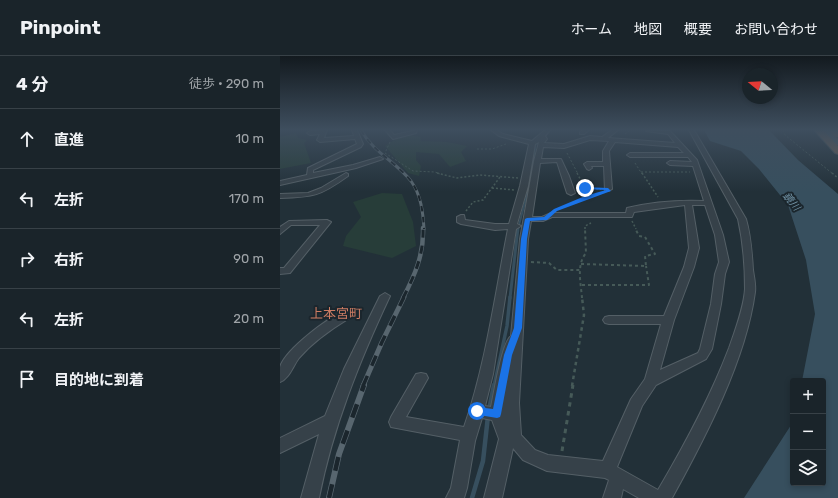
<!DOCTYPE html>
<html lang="ja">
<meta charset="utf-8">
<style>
body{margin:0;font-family:Rubik,"Noto Sans JP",sans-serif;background:#273036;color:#f1f3f6}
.controls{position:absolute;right:12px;bottom:12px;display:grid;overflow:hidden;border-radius:4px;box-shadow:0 2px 6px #0003}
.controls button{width:36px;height:36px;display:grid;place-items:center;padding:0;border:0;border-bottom:1px solid #384147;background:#1a242a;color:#f1f3f6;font:20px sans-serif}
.compass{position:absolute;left:462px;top:12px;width:36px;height:36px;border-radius:50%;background:#1a242a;box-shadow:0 2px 6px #0003;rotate:288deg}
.stop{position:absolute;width:12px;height:12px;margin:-9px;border:3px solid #1a73e8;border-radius:50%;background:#fff}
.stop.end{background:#1a73e8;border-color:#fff;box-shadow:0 1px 4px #0008}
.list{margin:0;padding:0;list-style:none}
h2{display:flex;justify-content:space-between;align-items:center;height:52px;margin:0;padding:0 16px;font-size:17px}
h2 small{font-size:13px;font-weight:400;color:#9fa4a8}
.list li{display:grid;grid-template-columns:26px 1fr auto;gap:12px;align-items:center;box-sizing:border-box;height:60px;padding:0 16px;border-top:1px solid #384147}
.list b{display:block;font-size:15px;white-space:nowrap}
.list em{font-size:13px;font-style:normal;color:#9fa4a8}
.icon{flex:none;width:22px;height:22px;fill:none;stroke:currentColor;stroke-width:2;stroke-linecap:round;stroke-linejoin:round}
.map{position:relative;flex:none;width:558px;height:442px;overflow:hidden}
header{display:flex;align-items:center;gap:24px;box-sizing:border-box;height:56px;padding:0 20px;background:#1a242a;border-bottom:1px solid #384147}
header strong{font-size:19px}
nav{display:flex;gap:22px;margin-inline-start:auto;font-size:14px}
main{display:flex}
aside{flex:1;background:#1a242a}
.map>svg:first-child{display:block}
</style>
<header>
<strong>Pinpoint</strong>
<nav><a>ホーム</a><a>地図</a><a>概要</a><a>お問い合わせ</a></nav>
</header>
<main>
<aside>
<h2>4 分<small>徒歩 · 290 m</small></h2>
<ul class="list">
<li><svg class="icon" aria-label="ahead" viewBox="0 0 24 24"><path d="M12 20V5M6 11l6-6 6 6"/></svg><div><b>直進</b></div><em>10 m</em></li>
<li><svg class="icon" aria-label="left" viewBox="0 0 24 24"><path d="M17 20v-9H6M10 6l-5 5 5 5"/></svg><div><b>左折</b></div><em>170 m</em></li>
<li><svg class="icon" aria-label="right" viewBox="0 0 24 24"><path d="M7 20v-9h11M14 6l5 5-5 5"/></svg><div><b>右折</b></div><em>90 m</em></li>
<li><svg class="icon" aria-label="left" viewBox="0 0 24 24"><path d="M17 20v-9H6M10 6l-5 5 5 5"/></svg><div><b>左折</b></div><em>20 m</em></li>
<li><svg class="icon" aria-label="arrive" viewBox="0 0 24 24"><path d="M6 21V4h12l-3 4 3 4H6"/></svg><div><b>目的地に到着</b></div></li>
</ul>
</aside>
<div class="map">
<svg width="558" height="442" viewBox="0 0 558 442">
<rect width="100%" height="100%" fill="#223038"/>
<g fill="#273d39">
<path d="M16,77L18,82L27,84L24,87L31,107L0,113V81Z"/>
<path d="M130,79L140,81L141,85L167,86L187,90L181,96L186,105L170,111L159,98L136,96V104L141,110L139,120L128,117L105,90L116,83Z"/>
<path d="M102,137L122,138L133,166L136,190L112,202L63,190L66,180L81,161L73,146Z"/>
</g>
<path fill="#374f5e" d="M424,74H489L518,104L558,138V442H464L513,366V427H543V325H522L535,258L526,204L508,149L479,113L461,95L430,85Z"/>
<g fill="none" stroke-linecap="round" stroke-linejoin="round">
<path stroke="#374f5e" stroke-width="2" d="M238,173L249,131L256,87"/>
<path stroke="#374f5e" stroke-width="3" d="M230,242L238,172"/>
<path stroke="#374f5e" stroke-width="3.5" d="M214,330L227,270L230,241"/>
<g stroke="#374f5e" stroke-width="4.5">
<path d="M209,354L214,329"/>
<path d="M192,442L203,405L208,360"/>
</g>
<defs>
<g id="minor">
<path d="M47,74L44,82L74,80L72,74H77L83,88L81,91L33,114V117L73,109L100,101L103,103L76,112L0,129V125L27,119L28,112L77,88L75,83L40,86L37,84L40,78L30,79L27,77L30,75Z"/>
<path d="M105,74H110L114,79L137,74L136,77L113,83Z"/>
<path d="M211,74H217L223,78L252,85L265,74H270L265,80L267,83L264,87L284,88L310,80L322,81L332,74H338L328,82L395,87L388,78L366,75H390L417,104L443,179L449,206L445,218L441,248L432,293L426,303L376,329L362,350L337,411L378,434C405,388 430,342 449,292C455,275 464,251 465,233C465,210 463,185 458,163L409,74H414L466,163C471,180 472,197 473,214C474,221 476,229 475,236C466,304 425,382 392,442H359L343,433L341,442H323L329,424L325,422L267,415L243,404L233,392L222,442H204L219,383L212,364L202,362L195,385L187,432L184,442H166L171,432L180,384L111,371L109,366L111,361L136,318L141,317L146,318L148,322L126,361L184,371C206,308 215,238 228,173L215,174L181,168L177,166V161L181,159H184L185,164L215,168H229L240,130L249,88L219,80ZM310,84L329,85L323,95V106H307L304,108L307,113L309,114L312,112L311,110H324L325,135H328L332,133L329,95L335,86L398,91L404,97H350L347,99L350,101H408L412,106L390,105L387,107L390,109L413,110L424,145C399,144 372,146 347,152L346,157H271L262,161H252L260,107L277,106L287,137L291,139L295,137L289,120L281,103H261L263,91L284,92ZM259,86L254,105L240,183L231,280C222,286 214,338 211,351L205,350L213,318L236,173L241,170L237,168L248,130L255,88ZM405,149L409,192L404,211L384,260H329L325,261L323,264L325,267L329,268H381L365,323L351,343L323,405L268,399L255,394L241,379L239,347L248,183L251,165H263L272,161H352L354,156ZM412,149H425L435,179L439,206L435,218L431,248L420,293L418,297L380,314L394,264L414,211L419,192Z"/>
<path d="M303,74H309L304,78H300V76Z"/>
<path d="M66,117L68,118V120C40,140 34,141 0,142V138L28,137L41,132Z"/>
<path d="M47,164L51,166L10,217L0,218V212H4L40,169H11L0,178V171L9,165Z"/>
<path d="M105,237L110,240C79,306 53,371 39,442H21L39,378L0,397V382L45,360L64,313L100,240Z"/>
<path d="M64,256L68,257L70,260L68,263C50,274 33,286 19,302C13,310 9,323 0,326C0,322 0,315 0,311C5,294 48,261 64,256Z"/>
</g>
<path id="major" d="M542,74H549L558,83V89H555Z"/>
<g id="highway">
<path d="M534,74H543L558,90V98L555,97Z"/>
<path d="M549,74H558V81H555Z"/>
</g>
</defs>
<use href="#minor" stroke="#545f66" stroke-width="2"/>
<use href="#major" stroke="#424d55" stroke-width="2"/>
<use href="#highway" stroke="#414c53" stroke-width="2"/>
<g stroke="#465a58" stroke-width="1" stroke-dasharray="2 2" stroke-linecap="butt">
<path d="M503,74L505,79L553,118"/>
<path d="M345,78L350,74"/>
<path d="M110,86L105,97L133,115L155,116L160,118"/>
<path d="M197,93H212L226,88"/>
<path d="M287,97L298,118"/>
<path d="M355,107L362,118"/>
<path d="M361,116H410"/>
</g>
<g stroke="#465a58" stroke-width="1.5" stroke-dasharray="2 2" stroke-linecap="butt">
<path d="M157,117L177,122L200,119L238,122"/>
<path d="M297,117L305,132L321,133"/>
<path d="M362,117L378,141"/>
<path d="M552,117L558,122"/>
<path d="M212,132L235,134"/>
<path d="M281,152L322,137"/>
<path d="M186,155L193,146L203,144L220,121"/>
<path d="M352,165L356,173"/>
<path d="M305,173V170L311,167"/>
</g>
<g stroke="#465a58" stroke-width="2" stroke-dasharray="3 3" stroke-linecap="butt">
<path d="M251,206L269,207L277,214H300"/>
<path d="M301,208L366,210L365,200L375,198L365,181L359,180L355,172"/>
<path d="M302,229H369L366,210"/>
<path d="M302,242C301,228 296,209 306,197L305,172"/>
</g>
<path stroke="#465a58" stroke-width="2.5" stroke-dasharray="3.5 3.5" stroke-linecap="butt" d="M292,330L304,259L302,241"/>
<path stroke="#465a58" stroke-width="3" stroke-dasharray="4.5 4.5" stroke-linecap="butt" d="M282,395L293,329"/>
<use href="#minor" fill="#364149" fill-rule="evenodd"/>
<use href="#major" fill="#546169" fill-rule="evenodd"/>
<use href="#highway" fill="#6e5e53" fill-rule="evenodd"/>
<defs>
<path id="rail-far3" d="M81,74C93,96 116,106 131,125C141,139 143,156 144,173"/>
<path id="rail-far2" d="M123,242C135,219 144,198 143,172"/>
<path id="rail-far1" d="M83,330L102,286L124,241"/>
<path id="rail" d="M49,442L59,398L84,329"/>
</defs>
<use href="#rail-far3" stroke="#58666f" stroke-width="3"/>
<use href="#rail-far2" stroke="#58666f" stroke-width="4.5"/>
<use href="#rail-far1" stroke="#58666f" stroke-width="5"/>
<use href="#rail" stroke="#58666f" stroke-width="6"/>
<use href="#rail-far3" stroke="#1b262d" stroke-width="2" stroke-dasharray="5.5" stroke-linecap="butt"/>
<use href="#rail-far2" stroke="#1b262d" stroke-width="3" stroke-dasharray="8" stroke-linecap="butt"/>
<use href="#rail-far1" stroke="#1b262d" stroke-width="3.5" stroke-dasharray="11" stroke-linecap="butt"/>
<use href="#rail" stroke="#1b262d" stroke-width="4.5" stroke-dasharray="14" stroke-linecap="butt"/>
</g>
<linearGradient id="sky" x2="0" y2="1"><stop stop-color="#131a1f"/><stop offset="0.54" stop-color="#3e4e5e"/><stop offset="1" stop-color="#3e4e5e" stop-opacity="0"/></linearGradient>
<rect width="558" height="136" fill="url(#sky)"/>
<path fill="#1a73e8" d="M303,131L328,132L331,135L277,155L267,164L250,165L247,183L242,272L232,299L221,358L220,361L217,362L193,358L192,355L193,352L197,351L213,353L224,299L234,272L241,183L245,163L247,162L264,161L274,153L305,140L326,134L305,133Z"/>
<g text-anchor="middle" stroke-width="4" stroke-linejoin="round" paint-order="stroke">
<g font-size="10" font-style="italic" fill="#7294a7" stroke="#1b262d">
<text transform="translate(512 145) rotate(51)" y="4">鏡川</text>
</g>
<g font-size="13" fill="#cd7c63" stroke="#1b262d">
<text x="56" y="262">上本宮町</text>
</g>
</g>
</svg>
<div class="controls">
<button>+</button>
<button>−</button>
<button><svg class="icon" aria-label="layers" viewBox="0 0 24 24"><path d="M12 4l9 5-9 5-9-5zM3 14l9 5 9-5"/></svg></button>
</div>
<svg class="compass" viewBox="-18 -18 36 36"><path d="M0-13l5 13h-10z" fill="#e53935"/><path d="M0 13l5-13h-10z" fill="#9fa4a8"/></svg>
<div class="stop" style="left:197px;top:355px"></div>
<div class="stop end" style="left:305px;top:132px"></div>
</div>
</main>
